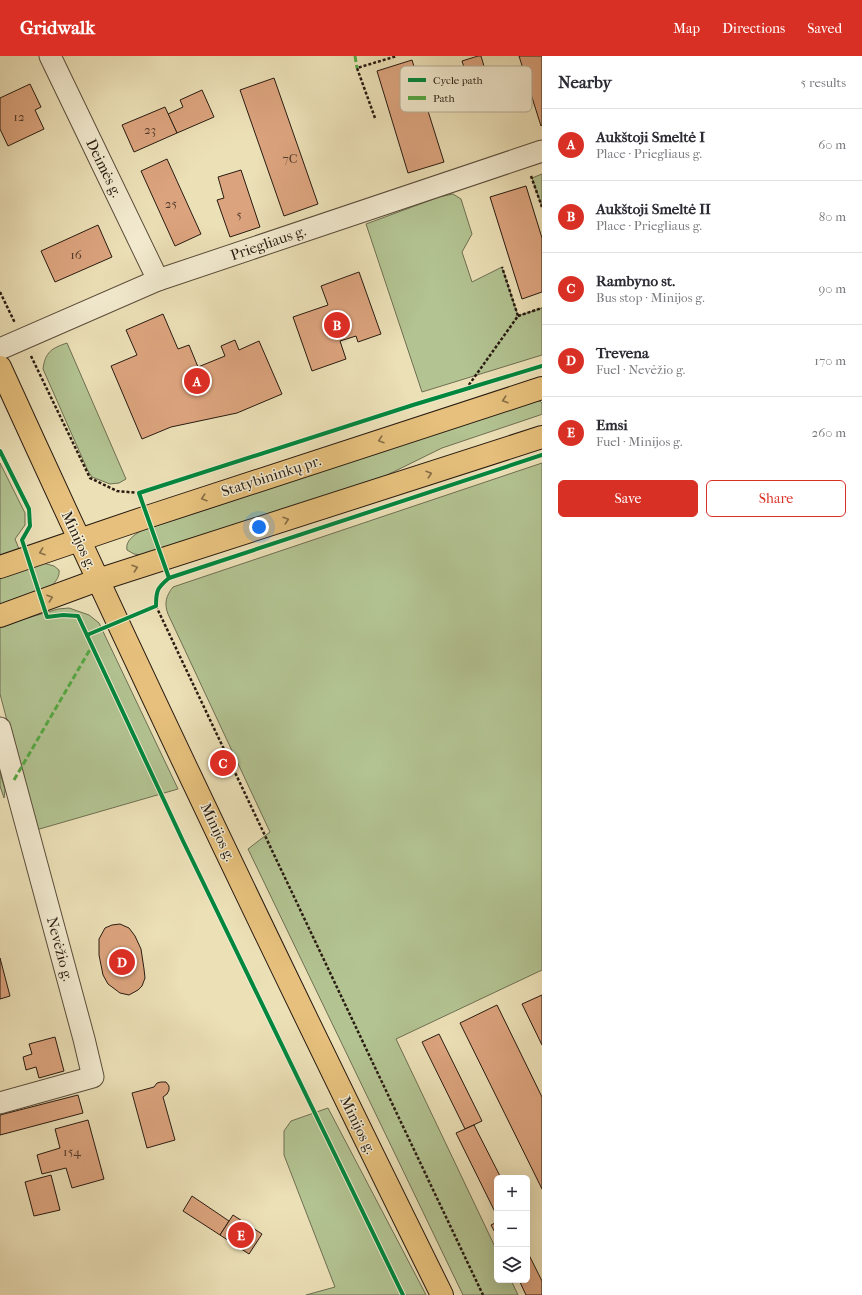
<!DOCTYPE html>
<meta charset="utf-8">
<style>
body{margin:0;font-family:"IM FELL French Canon",serif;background:#f2f2f3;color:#2b2b33}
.controls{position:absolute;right:12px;bottom:12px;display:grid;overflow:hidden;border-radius:6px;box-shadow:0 4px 16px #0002}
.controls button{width:36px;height:36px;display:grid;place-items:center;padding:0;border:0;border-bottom:1px solid #e1e1e2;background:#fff;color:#2b2b33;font:20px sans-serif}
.you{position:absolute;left:259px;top:471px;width:14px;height:14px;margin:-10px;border:3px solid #fff;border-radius:50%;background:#1a73e8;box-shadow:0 0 0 6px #1a73e833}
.badge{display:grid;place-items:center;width:26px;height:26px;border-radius:50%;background:#d93025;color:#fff;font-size:13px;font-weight:700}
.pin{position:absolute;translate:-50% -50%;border:2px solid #fff;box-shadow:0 1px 4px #0006}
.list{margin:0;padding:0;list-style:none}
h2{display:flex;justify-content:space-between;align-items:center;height:52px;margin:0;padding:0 16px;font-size:17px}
h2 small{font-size:13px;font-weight:400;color:#7c7c81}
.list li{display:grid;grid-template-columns:26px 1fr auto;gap:12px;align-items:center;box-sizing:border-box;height:72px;padding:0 16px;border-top:1px solid #e1e1e2}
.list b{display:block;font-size:15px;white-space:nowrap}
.list p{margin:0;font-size:13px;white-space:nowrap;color:#7c7c81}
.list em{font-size:13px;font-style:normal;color:#7c7c81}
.actions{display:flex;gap:8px;padding:12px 16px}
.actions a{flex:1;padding:9px 0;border:1px solid #d93025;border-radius:6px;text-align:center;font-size:14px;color:#d93025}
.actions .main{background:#d93025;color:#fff}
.icon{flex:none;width:22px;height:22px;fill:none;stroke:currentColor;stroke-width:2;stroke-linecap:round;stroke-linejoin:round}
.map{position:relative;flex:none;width:542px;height:1239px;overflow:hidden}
header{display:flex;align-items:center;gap:24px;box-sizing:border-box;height:56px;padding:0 20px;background:#d93025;color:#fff}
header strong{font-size:19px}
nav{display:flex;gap:22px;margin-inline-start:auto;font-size:14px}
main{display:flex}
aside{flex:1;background:#fff}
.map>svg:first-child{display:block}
</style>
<header>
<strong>Gridwalk</strong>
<nav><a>Map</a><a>Directions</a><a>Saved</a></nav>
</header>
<main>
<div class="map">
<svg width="542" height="1239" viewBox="0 0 542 1239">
<rect width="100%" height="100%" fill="#ece0b7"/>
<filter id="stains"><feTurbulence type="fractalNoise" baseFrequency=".005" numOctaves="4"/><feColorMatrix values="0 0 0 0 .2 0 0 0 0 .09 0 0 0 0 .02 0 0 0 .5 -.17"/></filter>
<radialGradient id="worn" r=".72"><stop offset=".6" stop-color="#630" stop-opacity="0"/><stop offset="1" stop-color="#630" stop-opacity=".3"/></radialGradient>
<g fill="#b3c392" stroke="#6e6f52">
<path d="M542,118V151L532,122Z"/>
<path d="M453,138L461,143L472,178L462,196L472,226L502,211L518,260L542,252V299L422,336L366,168L439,141Z"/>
<path d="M67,287L126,423L119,427L110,428L92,421L88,415L43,313C45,296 52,292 67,287Z"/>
<path d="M535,345H540L542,347V358L540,359L442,392L385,420L142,499L134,498L127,494C125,485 134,479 141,475Z"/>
<path d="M0,407L25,457V469L15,483L19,493L0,500Z"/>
<path d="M542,407V914L396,983L497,1195V1224H511L518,1239H463L248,793L270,776L168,558C164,547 166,540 173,531Z"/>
<path d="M43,507L54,510L59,514C60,520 56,526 51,530L0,549V522Z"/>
<path d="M69,552L89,559L99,567L178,733L36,774L0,638V571L4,569L58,553Z"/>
<path d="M0,716L5,734L4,742L0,730Z"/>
<path d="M328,1052L423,1233L426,1239H306L335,1231L284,1099V1075L291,1065Z"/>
</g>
<g fill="#dca47e" stroke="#281b11">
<path d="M478,0H481L489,27L471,33L462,5Z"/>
<path d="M519,0H542V69L541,70Z"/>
<path d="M412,4L444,106L408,117L377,15Z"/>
<path d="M274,22L318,148L284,160L240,34Z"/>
<path d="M30,28L41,51L35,54L44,73L8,90L0,73V42Z"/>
<path d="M202,34L214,61L177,77L168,58L183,51L180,44Z"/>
<path d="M165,51L177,77L134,96L122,69Z"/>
<path d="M167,103L201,178L175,190L141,115Z"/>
<path d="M241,114L260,171L230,181L217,144L224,142L218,121Z"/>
<path d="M526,130L542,182V236L522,243L490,141Z"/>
<path d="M98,169L112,201L55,226L41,195Z"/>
<path d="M359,216L381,278L358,286L356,280L340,285L346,303L312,315L293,261L328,249L321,230Z"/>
<path d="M163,258L178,293L189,289L198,311L225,300L221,290L235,284L239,294L259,285L282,338L237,357L171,371L142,383L111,310L137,299L126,274Z"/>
<path d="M120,868L129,872L135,880L141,893L144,913L145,922L142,930L138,934L129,939L120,937L108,928L103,919L99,899V883L105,872L112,869Z"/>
<path d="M0,902L10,940L0,943Z"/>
<path d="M542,939V989L522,948Z"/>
<path d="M497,949L542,1041V1133L460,967Z"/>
<path d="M439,978L482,1065L465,1073L422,986Z"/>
<path d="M55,981L64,1015L39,1022L36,1011L26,1014L23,1001L32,998L29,988Z"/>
<path d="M161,1026H166L169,1030V1034L167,1038L163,1041L175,1084L147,1092L132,1037L154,1031L157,1027Z"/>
<path d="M78,1039L83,1057L0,1079V1059Z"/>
<path d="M88,1064L104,1123L72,1132L66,1112L42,1118L37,1099L60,1092L55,1073Z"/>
<path d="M474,1069L501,1122H497V1160L456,1077Z"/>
<path d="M51,1119L60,1154L34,1160L25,1126Z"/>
<path d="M192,1140L229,1165L220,1179L183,1155Z"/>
<path d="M233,1159L262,1178L249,1198L220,1179Z"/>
<path d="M497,1166V1180L491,1169Z"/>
<path d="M527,1195L542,1225V1239H526L519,1224H527Z"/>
</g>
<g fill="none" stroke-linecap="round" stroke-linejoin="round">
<defs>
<g id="minor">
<path d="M50,0L158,224"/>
<path d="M0,293L158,224L542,95"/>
<path d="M0,672L84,983L93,1021L0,1047"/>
</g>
<g id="major">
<path d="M0,311C142,623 290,932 442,1239"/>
<path d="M0,511L147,461L542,332"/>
<path d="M0,560L98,524L542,381"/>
</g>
</defs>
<use href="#minor" stroke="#594c3a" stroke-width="23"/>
<use href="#major" stroke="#281b11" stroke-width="24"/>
<g stroke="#281b11" stroke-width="2.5" stroke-dasharray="3 2" stroke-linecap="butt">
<path d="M375,62L357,12L397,0"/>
<path d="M531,120L542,151"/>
<path d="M0,236L15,267"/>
<path d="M518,260L542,252"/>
<path d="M31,300L90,422L117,435L139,437"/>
<path d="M466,333L518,260L502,211"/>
<path d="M156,550L483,1239"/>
</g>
<use href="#minor" stroke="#f3ebd0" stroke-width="21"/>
<use href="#major" stroke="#e6c07c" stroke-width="22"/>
<g stroke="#53a942" stroke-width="3" stroke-dasharray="6 3" stroke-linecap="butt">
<path d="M355,0L357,12"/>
<path d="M14,724L92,590"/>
</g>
<defs>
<g id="cycleway">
<path d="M0,395L29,453L30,470L22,484L47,561L63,559L78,560L183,785L403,1239"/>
<path d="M169,522L139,437L413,349L542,310"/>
<path d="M87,579L156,550C156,535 157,532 169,522L542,399"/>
</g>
</defs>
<use href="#cycleway" stroke="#f3ebd0" stroke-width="6"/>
<use href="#cycleway" stroke="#00873e" stroke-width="4"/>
</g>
<defs><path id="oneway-chevron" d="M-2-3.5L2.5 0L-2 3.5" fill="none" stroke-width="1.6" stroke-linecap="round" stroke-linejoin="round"/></defs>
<g stroke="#876e46">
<use href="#oneway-chevron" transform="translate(505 344) rotate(162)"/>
<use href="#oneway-chevron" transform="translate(381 384) rotate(162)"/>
<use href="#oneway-chevron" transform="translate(429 418) rotate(-18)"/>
<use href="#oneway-chevron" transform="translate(204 442) rotate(162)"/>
<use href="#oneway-chevron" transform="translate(286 464) rotate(-18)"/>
<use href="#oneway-chevron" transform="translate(42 496) rotate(161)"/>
<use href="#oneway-chevron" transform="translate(135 512) rotate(-18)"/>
<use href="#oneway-chevron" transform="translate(50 542) rotate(-19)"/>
</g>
<g text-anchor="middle" stroke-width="3" stroke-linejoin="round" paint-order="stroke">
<g font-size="13" fill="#553d2c">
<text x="19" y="65">12</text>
<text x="150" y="78">23</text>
<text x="290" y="107">7C</text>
<text x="171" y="152">25</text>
<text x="239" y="163">5</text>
<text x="76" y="203">16</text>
<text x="72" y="1100">154</text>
</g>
<g font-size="15" fill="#281b11" stroke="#f3ebd0">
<text transform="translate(104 112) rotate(64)" y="5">Deimės g.</text>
<text transform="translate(268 187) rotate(-19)" y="5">Priegliaus g.</text>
<text transform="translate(271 420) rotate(-18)" y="5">Statybininkų pr.</text>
<text transform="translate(79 484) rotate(65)" y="5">Minijos g.</text>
<text transform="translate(218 776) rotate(65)" y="5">Minijos g.</text>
<text transform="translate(60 893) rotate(75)" y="5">Nevėžio g.</text>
<text transform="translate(358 1069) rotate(64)" y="5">Minijos g.</text>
</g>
</g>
<rect x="400" y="10" width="132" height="46" rx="6" fill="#f3ebd0" stroke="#b6ad97" stroke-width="1"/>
<rect x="408" y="22" width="18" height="4" fill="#00873e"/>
<rect x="408" y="40" width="18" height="4" fill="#53a942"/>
<g font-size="11" fill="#281b11">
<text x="433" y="28">Cycle path</text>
<text x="433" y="46">Path</text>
</g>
<rect width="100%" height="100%" filter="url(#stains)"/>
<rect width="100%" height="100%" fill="url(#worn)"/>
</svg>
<div class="controls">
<button>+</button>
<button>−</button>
<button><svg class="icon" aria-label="layers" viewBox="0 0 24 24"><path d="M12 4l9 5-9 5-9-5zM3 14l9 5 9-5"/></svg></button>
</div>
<div class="you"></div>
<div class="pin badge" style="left:197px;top:325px">A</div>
<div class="pin badge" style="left:337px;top:269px">B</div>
<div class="pin badge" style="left:223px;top:707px">C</div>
<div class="pin badge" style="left:122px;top:906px">D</div>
<div class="pin badge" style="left:241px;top:1179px">E</div>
</div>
<aside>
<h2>Nearby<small>5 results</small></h2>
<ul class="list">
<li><span class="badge">A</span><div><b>Aukštoji Smeltė I</b><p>Place · Priegliaus g.</p></div><em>60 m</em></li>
<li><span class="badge">B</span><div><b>Aukštoji Smeltė II</b><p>Place · Priegliaus g.</p></div><em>80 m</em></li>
<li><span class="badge">C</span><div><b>Rambyno st.</b><p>Bus stop · Minijos g.</p></div><em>90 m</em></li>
<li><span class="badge">D</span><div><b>Trevena</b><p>Fuel · Nevėžio g.</p></div><em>170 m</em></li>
<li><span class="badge">E</span><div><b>Emsi</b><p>Fuel · Minijos g.</p></div><em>260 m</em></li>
</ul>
<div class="actions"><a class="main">Save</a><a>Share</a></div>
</aside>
</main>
